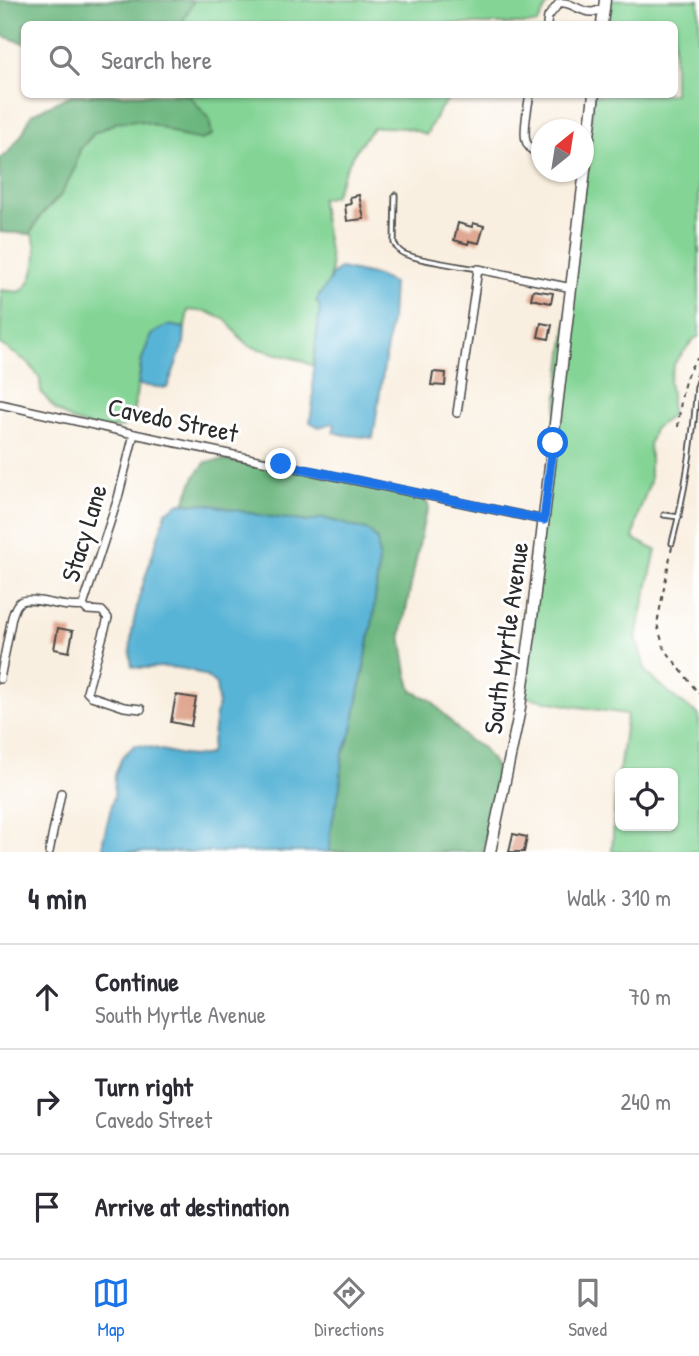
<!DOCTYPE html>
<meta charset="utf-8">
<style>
body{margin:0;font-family:"Patrick Hand",sans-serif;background:#f7f7f7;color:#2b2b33}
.controls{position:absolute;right:21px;bottom:21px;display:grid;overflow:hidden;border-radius:10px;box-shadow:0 2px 5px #0004}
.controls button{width:63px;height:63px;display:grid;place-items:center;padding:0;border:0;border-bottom:2px solid #e1e1e2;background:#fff;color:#2b2b33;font:35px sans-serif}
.compass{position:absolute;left:531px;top:119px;width:63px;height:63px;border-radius:50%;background:#fff;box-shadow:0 2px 5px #0004;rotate:30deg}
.stop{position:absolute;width:21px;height:21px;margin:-16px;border:5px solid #1a73e8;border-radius:50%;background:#fff}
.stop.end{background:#1a73e8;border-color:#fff;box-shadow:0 2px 7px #0008}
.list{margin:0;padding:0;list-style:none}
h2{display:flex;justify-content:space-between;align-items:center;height:91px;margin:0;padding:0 28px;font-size:30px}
h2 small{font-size:23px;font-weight:400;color:#7c7c81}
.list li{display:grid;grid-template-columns:46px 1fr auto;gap:21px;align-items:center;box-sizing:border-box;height:105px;padding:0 28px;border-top:2px solid #e1e1e2}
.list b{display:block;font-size:26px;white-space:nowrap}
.list p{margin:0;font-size:23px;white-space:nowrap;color:#7c7c81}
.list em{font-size:23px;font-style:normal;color:#7c7c81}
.icon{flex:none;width:38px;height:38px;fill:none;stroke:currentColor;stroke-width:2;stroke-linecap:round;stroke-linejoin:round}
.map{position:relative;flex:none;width:699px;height:852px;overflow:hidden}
.search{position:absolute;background:#fff;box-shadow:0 2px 5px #0004;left:21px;right:21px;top:21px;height:77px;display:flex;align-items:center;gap:18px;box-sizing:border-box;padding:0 24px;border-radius:10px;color:#7c7c81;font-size:26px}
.sheet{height:406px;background:#fff}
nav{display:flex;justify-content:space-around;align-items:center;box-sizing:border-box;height:98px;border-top:2px solid #e1e1e2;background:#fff;font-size:19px;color:#7c7c81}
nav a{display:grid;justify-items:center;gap:4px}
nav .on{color:#1a73e8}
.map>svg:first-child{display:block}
</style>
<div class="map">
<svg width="699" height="852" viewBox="0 0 699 852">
<rect width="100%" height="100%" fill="#fff"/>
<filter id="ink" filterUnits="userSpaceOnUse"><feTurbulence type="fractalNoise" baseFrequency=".0143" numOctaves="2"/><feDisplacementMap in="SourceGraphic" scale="14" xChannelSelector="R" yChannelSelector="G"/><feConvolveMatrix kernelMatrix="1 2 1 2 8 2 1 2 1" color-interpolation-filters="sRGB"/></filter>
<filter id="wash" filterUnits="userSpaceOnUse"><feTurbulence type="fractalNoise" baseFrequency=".00686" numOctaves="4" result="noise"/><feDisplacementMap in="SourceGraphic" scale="28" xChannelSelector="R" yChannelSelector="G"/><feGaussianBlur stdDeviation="1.57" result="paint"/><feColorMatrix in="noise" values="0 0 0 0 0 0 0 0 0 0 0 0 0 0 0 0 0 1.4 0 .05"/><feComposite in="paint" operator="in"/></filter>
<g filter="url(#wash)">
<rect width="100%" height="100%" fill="#f9efe0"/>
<g fill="#83d495" stroke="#578060" stroke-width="2" fill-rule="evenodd">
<path d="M194,0H550L537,24H181Z"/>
<path d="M605,0H699V336L693,340L674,364L669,381L671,393V416L654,429L649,445L650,455V482L638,515L633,539L656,550L636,637L646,672L675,698L699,715V852H612L615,801L627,714L572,706L522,696L594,95L674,94V24H602ZM620,773H673V826H620Z"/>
<path d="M188,95H451L438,112L426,135C410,126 392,127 374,127C353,150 346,167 334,196L321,199C321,219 336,267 329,282C327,286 322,291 319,295L320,307L313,366L300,360L249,346L238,335L226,320L208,312L188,310L185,328L168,325L142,359L133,414L124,427L100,430L71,420L55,409L41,392L40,379L29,363L0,344C0,326 2,308 1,290L20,292C23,289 26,287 28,284C36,272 39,247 32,235L30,234L41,215L60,196L75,168L80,149L94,133L117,122L138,120L162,127L182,136L209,119Z"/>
</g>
<g fill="#6ab67e" stroke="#4a7054" stroke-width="2">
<path d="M0,0H194L181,24H24V43L0,35Z"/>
<path d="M188,94L209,119L212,135L202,140L182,136L162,127L138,120L117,122L94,133L80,149L75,168L60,196L41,215L30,234L0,232V158L7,154L22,134L32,114L71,95Z"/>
<path d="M224,460L245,464L262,461L426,501L429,507L424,520L401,635L407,673L412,691L431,700L467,739L483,748L496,767V791L494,797L483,852H329L330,832L340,786L342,756L352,731L373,618L379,559L368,531L323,518L308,522L264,516L207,504L184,503L195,476L206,462Z"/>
</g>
<g fill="#58b4d6" stroke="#427080" stroke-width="2">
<path d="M340,268L377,276L393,283L391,320L373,438L345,435L333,432L335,425L332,423L319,427L310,422L313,401V369L320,307L316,301L330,280V277Z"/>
<path d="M168,325L185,328L184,343L167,388L138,385L142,359L151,335Z"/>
<path d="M180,503L207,504L264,516L308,522L323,518L369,531L377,540L379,559L373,618L352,731L342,756L340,786L330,832L329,852H103V840L114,796L115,775L122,757L135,745C160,746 184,761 209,754L211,749L218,702L216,684C202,671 180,667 161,667C151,667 142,670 132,666C123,630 155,550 166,512Z"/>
</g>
<g id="blocks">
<g fill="#e0a892">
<path d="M359,195L364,219L347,221L345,205L351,204L350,197Z"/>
<path d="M458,223L472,227L473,223L484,226L479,243L469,241L468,244L454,240Z"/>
<path d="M533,290L553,293L551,303L531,299Z"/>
<path d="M541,323L552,325L549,339L538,337Z"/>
<path d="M433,372L446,373L445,386L431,385Z"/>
<path d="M58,628L73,631L69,652L54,649Z"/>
<path d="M176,695L196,698L191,726L171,722Z"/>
<path d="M513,834L527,837L524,852H509Z"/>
</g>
</g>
</g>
<g filter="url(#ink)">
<use href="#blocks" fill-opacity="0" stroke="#4a4846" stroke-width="2"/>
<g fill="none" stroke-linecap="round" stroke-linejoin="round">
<defs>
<g id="lane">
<path d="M395,195L394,243C396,247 397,249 401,252C412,260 461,266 478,269"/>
<path d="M664,515L679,517"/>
<path d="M672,543C686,490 693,441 697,387L699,381"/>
</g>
<g id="street">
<path d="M547,24L548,17L559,3C571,1 579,12 592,12C594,12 602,9 603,9"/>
<path d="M530,94C528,105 523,131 526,141C528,148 535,153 542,156"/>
<path d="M0,404L134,434L544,520"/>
<path d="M457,413L478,269L572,288"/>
<path d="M134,434L118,498L83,606L87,610L102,611L108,618L87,692L91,696L124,707L141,709"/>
<path d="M0,679L12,617C14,612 15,605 20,602C32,595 67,610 83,606"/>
<path d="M49,852L61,793"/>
</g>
<g id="secondary">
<path d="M602,24L605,0"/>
<path d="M490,852L519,714L530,635L594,94"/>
</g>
</defs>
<use href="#lane" stroke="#4a4846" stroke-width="7"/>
<use href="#street" stroke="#4a4846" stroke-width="10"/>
<use href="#secondary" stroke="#4a4846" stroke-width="13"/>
<g stroke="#4a4846" stroke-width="2" stroke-dasharray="5 5" stroke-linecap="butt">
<path d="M696,376L699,357"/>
<path d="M678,427C681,404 681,376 698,358"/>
<path d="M672,547L657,624L664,648L699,694"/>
</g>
<use href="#lane" stroke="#fff" stroke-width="3.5"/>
<use href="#street" stroke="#fff" stroke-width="7"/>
<use href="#secondary" stroke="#fff" stroke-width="10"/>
</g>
</g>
<g fill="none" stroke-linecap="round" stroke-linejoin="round" filter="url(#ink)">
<path stroke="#1a73e8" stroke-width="9" d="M281,464L544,520L553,443"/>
</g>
<g text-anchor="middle" stroke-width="6" stroke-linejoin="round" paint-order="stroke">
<g font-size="26" fill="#2b2b2b" stroke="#fff">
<text transform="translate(173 420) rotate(12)" y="9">Cavedo Street</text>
<text transform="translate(84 533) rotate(-73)" y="9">Stacy Lane</text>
<text transform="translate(506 638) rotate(-82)" y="9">South Myrtle Avenue</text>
</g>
</g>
</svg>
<div class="controls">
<button><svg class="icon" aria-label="locate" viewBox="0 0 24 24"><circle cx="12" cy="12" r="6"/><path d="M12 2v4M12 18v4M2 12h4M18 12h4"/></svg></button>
</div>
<svg class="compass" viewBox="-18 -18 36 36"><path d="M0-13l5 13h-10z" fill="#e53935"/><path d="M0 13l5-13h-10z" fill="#7c7c81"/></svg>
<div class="stop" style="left:553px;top:443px"></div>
<div class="stop end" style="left:281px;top:464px"></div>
<div class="search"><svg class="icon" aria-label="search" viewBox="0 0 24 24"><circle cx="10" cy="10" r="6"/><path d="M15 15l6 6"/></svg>Search here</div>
</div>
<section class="sheet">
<h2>4 min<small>Walk · 310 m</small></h2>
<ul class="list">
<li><svg class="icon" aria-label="ahead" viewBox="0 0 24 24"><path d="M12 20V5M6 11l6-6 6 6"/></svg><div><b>Continue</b><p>South Myrtle Avenue</p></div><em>70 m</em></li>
<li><svg class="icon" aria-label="right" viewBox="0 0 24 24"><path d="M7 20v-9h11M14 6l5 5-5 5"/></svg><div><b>Turn right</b><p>Cavedo Street</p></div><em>240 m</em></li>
<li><svg class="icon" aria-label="arrive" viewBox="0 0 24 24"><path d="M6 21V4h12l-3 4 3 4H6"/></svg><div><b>Arrive at destination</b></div></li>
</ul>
</section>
<nav>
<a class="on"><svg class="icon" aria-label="map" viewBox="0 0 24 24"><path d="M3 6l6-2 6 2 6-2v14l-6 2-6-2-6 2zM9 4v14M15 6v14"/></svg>Map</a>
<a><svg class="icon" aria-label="directions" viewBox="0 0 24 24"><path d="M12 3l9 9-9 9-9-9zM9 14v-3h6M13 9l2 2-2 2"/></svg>Directions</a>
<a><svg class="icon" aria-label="saved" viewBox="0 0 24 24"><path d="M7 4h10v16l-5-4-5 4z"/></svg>Saved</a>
</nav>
